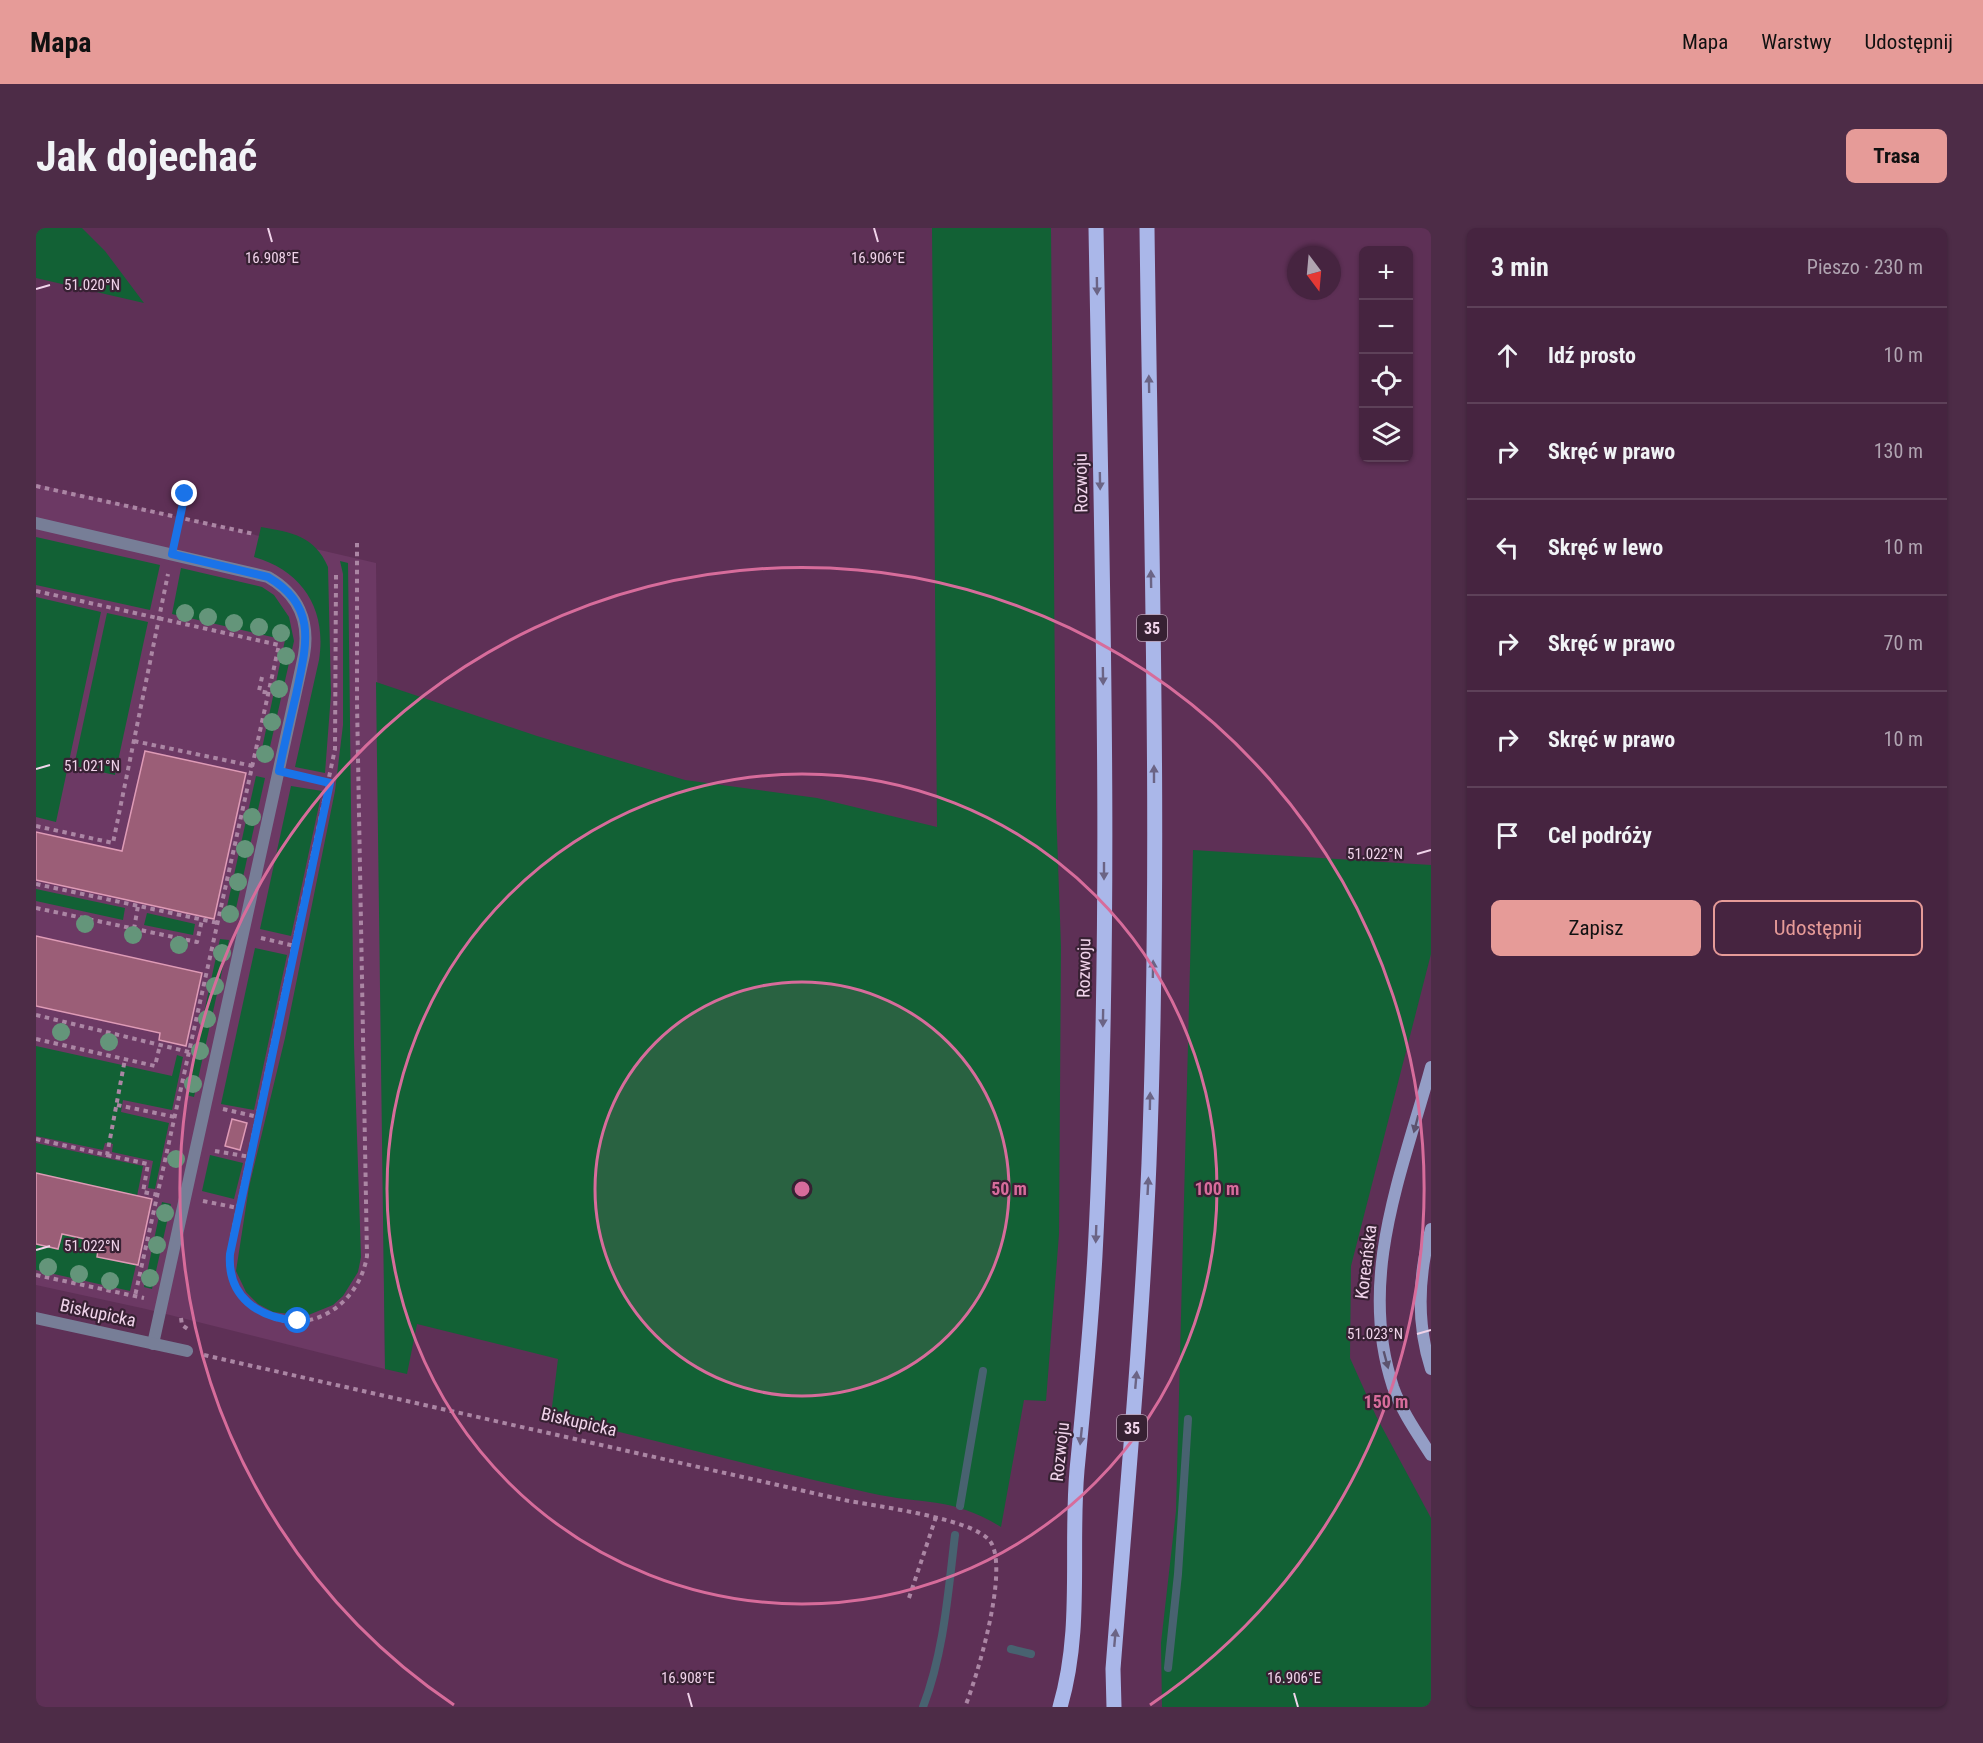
<!DOCTYPE html>
<html lang="pl">
<meta charset="utf-8">
<style>
body{margin:0;font-family:"Roboto Condensed",sans-serif;background:#4d2c47;color:#f1f3f6}
.controls{position:absolute;right:18px;top:18px;display:grid;overflow:hidden;border-radius:9px;box-shadow:0 2px 4px #0004}
.controls button{width:54px;height:54px;display:grid;place-items:center;padding:0;border:0;border-bottom:2px solid #5e4159;background:#462440;color:#f1f3f6;font:30px sans-serif}
.compass{position:absolute;left:1251px;top:18px;width:54px;height:54px;border-radius:50%;background:#462440;box-shadow:0 2px 4px #0004;rotate:164deg}
.stop{position:absolute;width:18px;height:18px;margin:-14px;border:4px solid #1a73e8;border-radius:50%;background:#fff}
.stop.end{background:#1a73e8;border-color:#fff;box-shadow:0 2px 6px #0008}
.list{margin:0;padding:0;list-style:none}
h2{display:flex;justify-content:space-between;align-items:center;height:78px;margin:0;padding:0 24px;font-size:26px}
h2 small{font-size:20px;font-weight:400;color:#b0a4b1}
.list li{display:grid;grid-template-columns:39px 1fr auto;gap:18px;align-items:center;box-sizing:border-box;height:96px;padding:0 24px;border-top:2px solid #5e4159}
.list b{display:block;font-size:22px;white-space:nowrap}
.list em{font-size:20px;font-style:normal;color:#b0a4b1}
.actions{display:flex;gap:12px;padding:18px 24px}
.actions a{flex:1;padding:14px 0;border:2px solid #e69b98;border-radius:9px;text-align:center;font-size:21px;color:#e69b98}
.actions .main{background:#e69b98;color:#111}
.icon{flex:none;width:33px;height:33px;fill:none;stroke:currentColor;stroke-width:2;stroke-linecap:round;stroke-linejoin:round}
.map{position:relative;flex:none;width:1395px;height:1479px;overflow:hidden;border-radius:9px}
header{display:flex;align-items:center;gap:36px;box-sizing:border-box;height:84px;padding:0 30px;background:#e69b98;color:#111}
header strong{font-size:28px}
nav{display:flex;gap:33px;margin-inline-start:auto;font-size:21px}
.intro{display:flex;align-items:center;justify-content:space-between;box-sizing:border-box;height:144px;padding:0 36px}
h1{margin:0;font-size:42px}
.button{padding:15px 27px;border-radius:9px;background:#e69b98;color:#111;font-size:21px;font-weight:700}
main{display:flex;gap:36px;padding:0 36px}
aside{flex:1;background:#462440;border-radius:9px;box-shadow:0 2px 4px #0004}
.map>svg:first-child{display:block}
</style>
<header>
<strong>Mapa</strong>
<nav><a>Mapa</a><a>Warstwy</a><a>Udostępnij</a></nav>
</header>
<div class="intro"><h1>Jak dojechać</h1><a class="button">Trasa</a></div>
<main>
<div class="map">
<svg width="1395" height="1479" viewBox="0 0 1395 1479">
<rect width="100%" height="100%" fill="#5e3056"/>
<path fill="#6c3964" d="M0,256L340,335L349,1141L110,1081L0,1057Z"/>
<g fill="#126135">
<path d="M0,0H46L69,23L108,75L0,50Z"/>
<path d="M896,0H1015L1020,579L1025,719L1023,1006L1010,1173L988,1172L965,1299C915,1268 887,1277 834,1265C728,1241 622,1213 515,1187L522,1131L381,1096L371,1146L349,1141L340,454L501,508L649,552L781,570L901,599Z"/>
<path d="M225,299C255,304 279,308 292,339L295,466L289,545L259,539L283,432C291,382 267,343 218,329Z"/>
<path d="M0,309L124,337L114,382L0,357Z"/>
<path d="M304,333L312,335L318,817L325,1029L322,1044L307,1068L297,1077L270,1088L237,1084L222,1076L210,1064L200,1043L213,959L249,810L299,563L307,497V346Z"/>
<path d="M145,340L226,359L238,367L253,389L258,413L231,532L224,530L249,412L136,386Z"/>
<path d="M0,369L65,384L20,594L0,589Z"/>
<path d="M71,385L112,394L79,547L38,538Z"/>
<path d="M220,548L229,550L197,694L188,692Z"/>
<path d="M255,558L286,563L255,708L224,701Z"/>
<path d="M1157,622L1395,637V726L1315,1038L1314,1130L1340,1188L1395,1290V1479H1126L1125,1415L1140,1283Z"/>
<path d="M0,661L89,680L87,692L0,673Z"/>
<path d="M111,685L159,696L157,707L108,697Z"/>
<path d="M184,711L193,712L158,869L150,867Z"/>
<path d="M219,720L251,727L218,882L185,876Z"/>
<path d="M0,818L136,848L141,827L147,829L136,882L87,872L85,884L133,895L119,961L112,960L117,933L76,924L77,916L69,915L67,922L0,908Z"/>
<path d="M0,915L107,938L101,968L0,945Z"/>
<path d="M174,927L207,935L198,971L166,963Z"/>
<path d="M126,974L135,976L116,1061L108,1059Z"/>
<path d="M26,1006L63,1014L61,1029L100,1037L94,1063L0,1042V1016Z"/>
</g>
<g fill="none" stroke-linecap="round" stroke-linejoin="round">
<g stroke="#486270" stroke-width="8">
<path d="M924,1278L947,1143"/>
<path d="M975,1421L995,1426"/>
<path d="M1132,1440L1142,1346L1152,1191"/>
<path d="M887,1479C908,1424 912,1365 919,1307"/>
</g>
</g>
<g fill="#9b5e77" stroke="#de9bb6" stroke-width="1.5">
<path d="M109,523L210,545L178,691L0,652V604L86,623Z"/>
<path d="M0,708L166,745L150,818L123,812L124,805L0,778Z"/>
<path d="M196,891L211,895L204,922L189,918Z"/>
<path d="M0,945L116,971L102,1037L61,1029L63,1014L26,1006L22,1021L0,1016Z"/>
</g>
<g fill="none" stroke-linecap="round" stroke-linejoin="round">
<g stroke="#ab86a4" stroke-width="4" stroke-dasharray="4.5 4.5" stroke-linecap="butt">
<path d="M0,258L218,306"/>
<path d="M140,310L149,266"/>
<path d="M300,347L299,521L202,980C198,1001 190,1027 195,1049C196,1057 203,1066 209,1072C255,1117 321,1087 331,1028L321,475V315"/>
<path d="M0,363L243,417L99,1068"/>
<path d="M226,449L223,463L233,465"/>
<path d="M98,513L217,538"/>
<path d="M262,548L294,555"/>
<path d="M0,598L77,615L132,346"/>
<path d="M0,656L182,695"/>
<path d="M0,680L161,714L166,692"/>
<path d="M98,701L102,678"/>
<path d="M225,710L259,718"/>
<path d="M0,787L153,824"/>
<path d="M0,811L119,838L124,817"/>
<path d="M81,877L139,889"/>
<path d="M187,881L222,889"/>
<path d="M0,911L71,927L89,831"/>
<path d="M179,923L214,929"/>
<path d="M71,927L112,936L107,964L122,967"/>
<path d="M167,973L202,980"/>
<path d="M0,1047L108,1070"/>
<path d="M145,1090L146,1097L153,1102"/>
<path d="M168,1127L808,1272C838,1278 936,1290 954,1313C974,1340 941,1449 929,1479"/>
<path d="M873,1370L900,1289"/>
</g>
<path stroke="#777e97" stroke-width="12" d="M0,295L232,349C262,366 274,393 268,427L117,1116"/>
<path stroke="#777e97" stroke-width="12" d="M0,1090L151,1123"/>
<g stroke="#949ec6" stroke-width="12">
<path d="M1395,839C1366,945 1321,1050 1357,1159C1366,1184 1381,1205 1395,1227"/>
<path d="M1395,1001C1382,1048 1380,1094 1395,1141"/>
</g>
<g stroke="#aab7e9" stroke-width="15">
<path d="M1024,1479C1047,1401 1034,1322 1041,1242C1048,1171 1055,1099 1059,1027C1077,685 1066,342 1060,0"/>
<path d="M1078,1479L1077,1441C1090,1273 1106,1104 1113,935C1125,624 1115,311 1111,0"/>
</g>
</g>
<g fill="#64957a">
<circle cx="149" cy="385" r="9"/>
<circle cx="172" cy="389" r="9"/>
<circle cx="198" cy="395" r="9"/>
<circle cx="223" cy="399" r="9"/>
<circle cx="245" cy="405" r="9"/>
<circle cx="250" cy="428" r="9"/>
<circle cx="243" cy="461" r="9"/>
<circle cx="236" cy="494" r="9"/>
<circle cx="229" cy="526" r="9"/>
<circle cx="216" cy="589" r="9"/>
<circle cx="209" cy="621" r="9"/>
<circle cx="202" cy="654" r="9"/>
<circle cx="194" cy="686" r="9"/>
<circle cx="49" cy="696" r="9"/>
<circle cx="97" cy="707" r="9"/>
<circle cx="143" cy="717" r="9"/>
<circle cx="186" cy="725" r="9"/>
<circle cx="179" cy="758" r="9"/>
<circle cx="171" cy="791" r="9"/>
<circle cx="25" cy="804" r="9"/>
<circle cx="73" cy="814" r="9"/>
<circle cx="164" cy="823" r="9"/>
<circle cx="157" cy="856" r="9"/>
<circle cx="140" cy="931" r="9"/>
<circle cx="129" cy="985" r="9"/>
<circle cx="121" cy="1017" r="9"/>
<circle cx="12" cy="1039" r="9"/>
<circle cx="43" cy="1046" r="9"/>
<circle cx="114" cy="1050" r="9"/>
<circle cx="74" cy="1053" r="9"/>
</g>
<defs><path id="oneway-solid" d="M-6-.8H1V-3.2L6.5 0L1 3.2V.8H-6Z" transform="scale(1.5)"/></defs>
<g fill="#6b6485">
<use href="#oneway-solid" transform="translate(1061 58) rotate(89)"/>
<use href="#oneway-solid" transform="translate(1113 156) rotate(-91)"/>
<use href="#oneway-solid" transform="translate(1064 253) rotate(89)"/>
<use href="#oneway-solid" transform="translate(1115 351) rotate(-91)"/>
<use href="#oneway-solid" transform="translate(1067 448) rotate(89)"/>
<use href="#oneway-solid" transform="translate(1118 546) rotate(-90)"/>
<use href="#oneway-solid" transform="translate(1068 643) rotate(90)"/>
<use href="#oneway-solid" transform="translate(1117 741) rotate(-89)"/>
<use href="#oneway-solid" transform="translate(1067 790) rotate(91)"/>
<use href="#oneway-solid" transform="translate(1114 873) rotate(-89)"/>
<use href="#oneway-solid" transform="translate(1112 958) rotate(-87)"/>
<use href="#oneway-solid" transform="translate(1060 1006) rotate(92)"/>
<use href="#oneway-solid" transform="translate(1100 1152) rotate(-85)"/>
<use href="#oneway-solid" transform="translate(1045 1208) rotate(96)"/>
<use href="#oneway-solid" transform="translate(1079 1410) rotate(-85)"/>
</g>
<g fill="#5c536e">
<use href="#oneway-solid" transform="translate(1380 896) rotate(105)"/>
<use href="#oneway-solid" transform="translate(1350 1132) rotate(75)"/>
</g>
<g fill="none" stroke-linecap="round" stroke-linejoin="round">
<path stroke="#1a73e8" stroke-width="8" d="M149,266L136,326L232,349C283,379 270,418 260,467C254,492 248,518 243,543L294,555L194,1026C191,1069 222,1090 262,1093"/>
</g>
<path fill="none" stroke="#f0d3ea" stroke-width="2" d="M232,0L236,14M838,0L842,14M0,61L14,57M0,541L14,537M1381,626L1395,622M0,1022L14,1018M1381,1106L1395,1102M652,1465L656,1479M1258,1465L1262,1479"/>
<circle cx="766" cy="961" r="207" fill="#d76c9b" fill-opacity=".12"/>
<g fill="none" stroke="#d76c9b" stroke-width="3">
<circle cx="766" cy="961" r="207"/>
<circle cx="766" cy="961" r="415"/>
<path d="M418 1477A622 622 0 1 1 1114 1477"/>
</g>
<g text-anchor="middle" stroke-width="4.5" stroke-linejoin="round" paint-order="stroke">
<g fill="#372133" stroke="#b89eb3" stroke-width="1.5">
<rect x="1101" y="387" width="30" height="26" rx="4.5"/>
<rect x="1081" y="1187" width="30" height="26" rx="4.5"/>
</g>
<g font-size="16" font-weight="bold" fill="#f0d3ea">
<text x="1116" y="406">35</text>
<text x="1096" y="1206">35</text>
</g>
<g font-size="18" fill="#f0d3ea" stroke="#372133">
<text transform="translate(1045 255) rotate(-91)" y="6">Rozwoju</text>
<text transform="translate(1048 740) rotate(-89)" y="6">Rozwoju</text>
<text transform="translate(1330 1034) rotate(-83)" y="6">Koreańska</text>
<text transform="translate(62 1085) rotate(12)" y="6">Biskupicka</text>
<text transform="translate(543 1194) rotate(13)" y="6">Biskupicka</text>
<text transform="translate(1024 1224) rotate(-84)" y="6">Rozwoju</text>
</g>
</g>
<g font-size="15" text-anchor="middle" fill="#f0d3ea" stroke="#372133" stroke-width="4.5" stroke-linejoin="round" paint-order="stroke">
<text x="236" y="35">16.908°E</text>
<text x="842" y="35">16.906°E</text>
<text x="56" y="62">51.020°N</text>
<text x="56" y="543">51.021°N</text>
<text x="1339" y="631">51.022°N</text>
<text x="56" y="1023">51.022°N</text>
<text x="1339" y="1111">51.023°N</text>
<text x="652" y="1455">16.908°E</text>
<text x="1258" y="1455">16.906°E</text>
</g>
<circle cx="766" cy="961" r="9" fill="#d76c9b" stroke="#372133" stroke-width="3"/>
<g font-size="18" text-anchor="middle" font-weight="bold" fill="#d76c9b" stroke="#372133" stroke-width="4.5" stroke-linejoin="round" paint-order="stroke">
<text x="973" y="967">50 m</text>
<text x="1181" y="967">100 m</text>
<text x="1350" y="1180">150 m</text>
</g>
</svg>
<div class="controls">
<button>+</button>
<button>−</button>
<button><svg class="icon" aria-label="locate" viewBox="0 0 24 24"><circle cx="12" cy="12" r="6"/><path d="M12 2v4M12 18v4M2 12h4M18 12h4"/></svg></button>
<button><svg class="icon" aria-label="layers" viewBox="0 0 24 24"><path d="M12 4l9 5-9 5-9-5zM3 14l9 5 9-5"/></svg></button>
</div>
<svg class="compass" viewBox="-18 -18 36 36"><path d="M0-13l5 13h-10z" fill="#e53935"/><path d="M0 13l5-13h-10z" fill="#b0a4b1"/></svg>
<div class="stop" style="left:262px;top:1093px"></div>
<div class="stop end" style="left:149px;top:266px"></div>
</div>
<aside>
<h2>3 min<small>Pieszo · 230 m</small></h2>
<ul class="list">
<li><svg class="icon" aria-label="ahead" viewBox="0 0 24 24"><path d="M12 20V5M6 11l6-6 6 6"/></svg><div><b>Idź prosto</b></div><em>10 m</em></li>
<li><svg class="icon" aria-label="right" viewBox="0 0 24 24"><path d="M7 20v-9h11M14 6l5 5-5 5"/></svg><div><b>Skręć w prawo</b></div><em>130 m</em></li>
<li><svg class="icon" aria-label="left" viewBox="0 0 24 24"><path d="M17 20v-9H6M10 6l-5 5 5 5"/></svg><div><b>Skręć w lewo</b></div><em>10 m</em></li>
<li><svg class="icon" aria-label="right" viewBox="0 0 24 24"><path d="M7 20v-9h11M14 6l5 5-5 5"/></svg><div><b>Skręć w prawo</b></div><em>70 m</em></li>
<li><svg class="icon" aria-label="right" viewBox="0 0 24 24"><path d="M7 20v-9h11M14 6l5 5-5 5"/></svg><div><b>Skręć w prawo</b></div><em>10 m</em></li>
<li><svg class="icon" aria-label="arrive" viewBox="0 0 24 24"><path d="M6 21V4h12l-3 4 3 4H6"/></svg><div><b>Cel podróży</b></div></li>
</ul>
<div class="actions"><a class="main">Zapisz</a><a>Udostępnij</a></div>
</aside>
</main>
